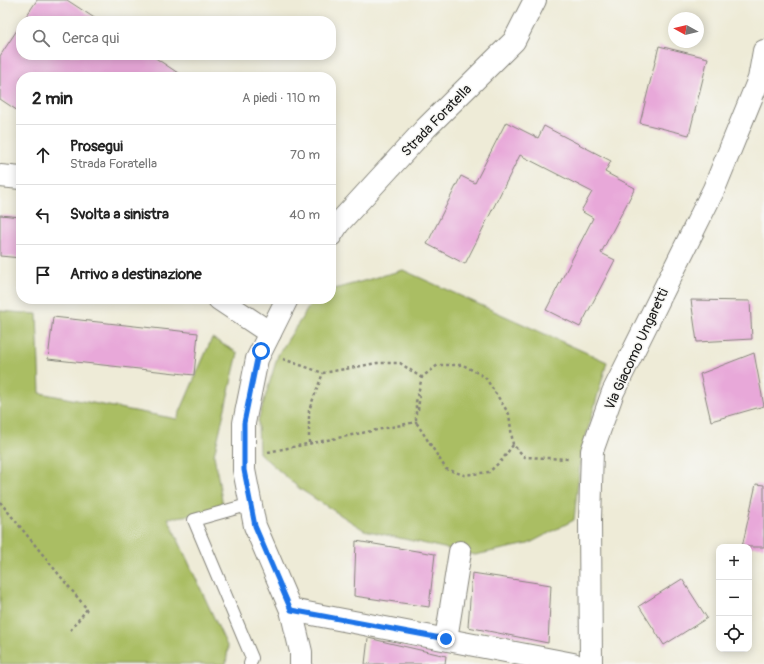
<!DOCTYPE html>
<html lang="it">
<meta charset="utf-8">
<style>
body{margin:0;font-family:Pangolin,sans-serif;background:#f2f2f2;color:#222}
.controls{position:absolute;right:12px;bottom:12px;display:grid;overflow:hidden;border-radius:8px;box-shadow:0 2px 10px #0003}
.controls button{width:36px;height:36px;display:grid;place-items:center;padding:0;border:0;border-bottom:1px solid #e0e0e0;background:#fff;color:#222;font:20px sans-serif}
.compass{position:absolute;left:668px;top:12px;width:36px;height:36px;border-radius:50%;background:#fff;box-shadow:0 2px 10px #0003;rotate:278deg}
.stop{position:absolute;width:12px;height:12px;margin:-9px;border:3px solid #1a73e8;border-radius:50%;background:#fff}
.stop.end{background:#1a73e8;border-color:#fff;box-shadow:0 1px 4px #0008}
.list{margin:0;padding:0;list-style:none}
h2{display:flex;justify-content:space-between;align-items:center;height:52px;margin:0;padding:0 16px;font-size:17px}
h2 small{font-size:13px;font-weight:400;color:#767676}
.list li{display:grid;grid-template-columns:26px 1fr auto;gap:12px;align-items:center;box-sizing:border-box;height:60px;padding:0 16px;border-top:1px solid #e0e0e0}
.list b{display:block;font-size:15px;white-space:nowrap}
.list p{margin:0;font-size:13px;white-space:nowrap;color:#767676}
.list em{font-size:13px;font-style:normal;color:#767676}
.icon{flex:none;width:22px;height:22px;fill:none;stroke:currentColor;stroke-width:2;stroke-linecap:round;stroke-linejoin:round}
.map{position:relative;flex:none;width:764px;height:664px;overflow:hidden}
.search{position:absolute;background:#fff;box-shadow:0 2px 10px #0003;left:16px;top:16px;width:320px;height:44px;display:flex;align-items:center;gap:10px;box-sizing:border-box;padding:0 14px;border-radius:16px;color:#767676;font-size:15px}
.panel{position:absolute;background:#fff;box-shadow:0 2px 10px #0003;left:16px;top:72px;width:320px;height:232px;border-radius:16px}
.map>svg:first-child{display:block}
</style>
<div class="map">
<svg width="764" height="664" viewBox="0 0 764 664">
<rect width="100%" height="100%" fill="#f6f6f2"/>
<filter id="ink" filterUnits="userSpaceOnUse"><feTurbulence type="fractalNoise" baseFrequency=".025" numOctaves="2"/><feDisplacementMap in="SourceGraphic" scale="8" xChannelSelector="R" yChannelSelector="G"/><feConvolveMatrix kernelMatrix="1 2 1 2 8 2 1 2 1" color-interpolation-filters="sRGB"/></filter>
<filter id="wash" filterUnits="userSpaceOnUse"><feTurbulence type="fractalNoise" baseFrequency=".012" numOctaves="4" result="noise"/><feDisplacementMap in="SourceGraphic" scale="16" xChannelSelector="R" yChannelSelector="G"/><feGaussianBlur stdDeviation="0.9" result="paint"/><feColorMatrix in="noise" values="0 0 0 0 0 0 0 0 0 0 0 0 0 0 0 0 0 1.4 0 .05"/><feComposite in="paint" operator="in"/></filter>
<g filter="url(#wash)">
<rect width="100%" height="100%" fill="#eeebd7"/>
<g fill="#aabe63" stroke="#636d40">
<path d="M403,270L607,362L581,454L574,520L528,544L475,555L364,530L300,489L259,453L258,421L278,355L314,299H331V290Z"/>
<path d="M0,311L37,314L40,393L177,419L212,338L238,353L214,455L224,511L168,518L228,648L226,664H0Z"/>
</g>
<g id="blocks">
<g fill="#e8a8d9">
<path d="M37,0H67L99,21H23Z"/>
<path d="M21,24V55H151L184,77H21V113L0,99V56Z"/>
<path d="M659,46L708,58L689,135L640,123Z"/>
<path d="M506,122L538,138L544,126L611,161L605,172L635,188L601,253L615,260L580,327L546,310L593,218L581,211L592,192L520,155L465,264L427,244L461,176L475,183Z"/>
<path d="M0,215L21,217V258L0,256Z"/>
<path d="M691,300L750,301L752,339L697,342Z"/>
<path d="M53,317L198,333L194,375L48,359Z"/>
<path d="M754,353L764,406L711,421L700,374Z"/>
<path d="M756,484L764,485V547H742Z"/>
<path d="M356,541L435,554L429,607L354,596Z"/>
<path d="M472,573L551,585L548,643L468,627Z"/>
<path d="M682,579L707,618L664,645L639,606Z"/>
<path d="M368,638L446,656L445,664H365Z"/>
</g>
</g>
</g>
<g filter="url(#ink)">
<use href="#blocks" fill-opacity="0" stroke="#85847a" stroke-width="1"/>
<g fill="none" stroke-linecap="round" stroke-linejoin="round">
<defs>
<path id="lane" d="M250,664L252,658L194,520L251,504"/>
<g id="street">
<path d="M0,176L21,178"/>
<path d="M331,235L338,224L426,128L514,41L535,0"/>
<path d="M219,299L270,333"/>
<path d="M287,299L257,359L244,423V470L255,526L291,610L301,652V664"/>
<path d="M291,610L573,664"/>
<path d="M446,639L460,552"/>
<path d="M591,664L590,520L592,451L613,392L714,189L759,79L764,51"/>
</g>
</defs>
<use href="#lane" stroke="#85847a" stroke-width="14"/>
<use href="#street" stroke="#85847a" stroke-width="24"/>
<g stroke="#85847a" stroke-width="2.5" stroke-dasharray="3 3" stroke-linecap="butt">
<path d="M283,359L323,373L377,363H400L422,378"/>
<path d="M418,410L420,393"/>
<path d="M309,443V410L323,373"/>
<path d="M513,445L502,460L489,472L464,475L446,469L416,422V402L422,377L438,365H463L485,377L509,414L513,445L525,457L569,459"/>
<path d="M268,452L416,422V421"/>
<path d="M0,502L87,609L69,632"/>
</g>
<use href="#lane" stroke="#fff" stroke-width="12"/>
<use href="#street" stroke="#fff" stroke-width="22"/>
</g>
</g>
<g fill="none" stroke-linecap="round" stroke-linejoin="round" filter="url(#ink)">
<path stroke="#1a73e8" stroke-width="5" d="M261,351L257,359L244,423V470L255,526L291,610L446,639"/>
</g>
<g text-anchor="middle" stroke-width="3" stroke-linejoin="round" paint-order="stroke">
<g font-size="14" fill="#1c1c1c" stroke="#f6f6f2">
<text transform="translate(436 120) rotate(-46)" y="5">Strada Foratella</text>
<text transform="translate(636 349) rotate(-65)" y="5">Via Giacomo Ungaretti</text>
</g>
</g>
</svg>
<div class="controls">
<button>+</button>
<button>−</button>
<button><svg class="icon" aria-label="locate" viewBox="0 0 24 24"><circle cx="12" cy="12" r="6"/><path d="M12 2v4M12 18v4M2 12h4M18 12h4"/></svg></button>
</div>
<svg class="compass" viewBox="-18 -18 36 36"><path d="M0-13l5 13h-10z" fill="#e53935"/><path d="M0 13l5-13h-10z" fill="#767676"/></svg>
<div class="stop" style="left:261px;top:351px"></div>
<div class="stop end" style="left:446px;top:639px"></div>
<div class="search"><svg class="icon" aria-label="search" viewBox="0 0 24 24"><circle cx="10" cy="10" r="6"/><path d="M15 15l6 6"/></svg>Cerca qui</div>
<section class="panel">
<h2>2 min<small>A piedi · 110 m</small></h2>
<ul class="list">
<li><svg class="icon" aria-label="ahead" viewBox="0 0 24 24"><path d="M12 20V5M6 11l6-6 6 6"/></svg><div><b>Prosegui</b><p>Strada Foratella</p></div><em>70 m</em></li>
<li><svg class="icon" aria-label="left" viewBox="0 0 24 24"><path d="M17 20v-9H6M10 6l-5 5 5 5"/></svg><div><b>Svolta a sinistra</b></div><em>40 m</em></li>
<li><svg class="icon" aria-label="arrive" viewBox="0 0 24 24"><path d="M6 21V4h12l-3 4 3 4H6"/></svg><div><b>Arrivo a destinazione</b></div></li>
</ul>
</section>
</div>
